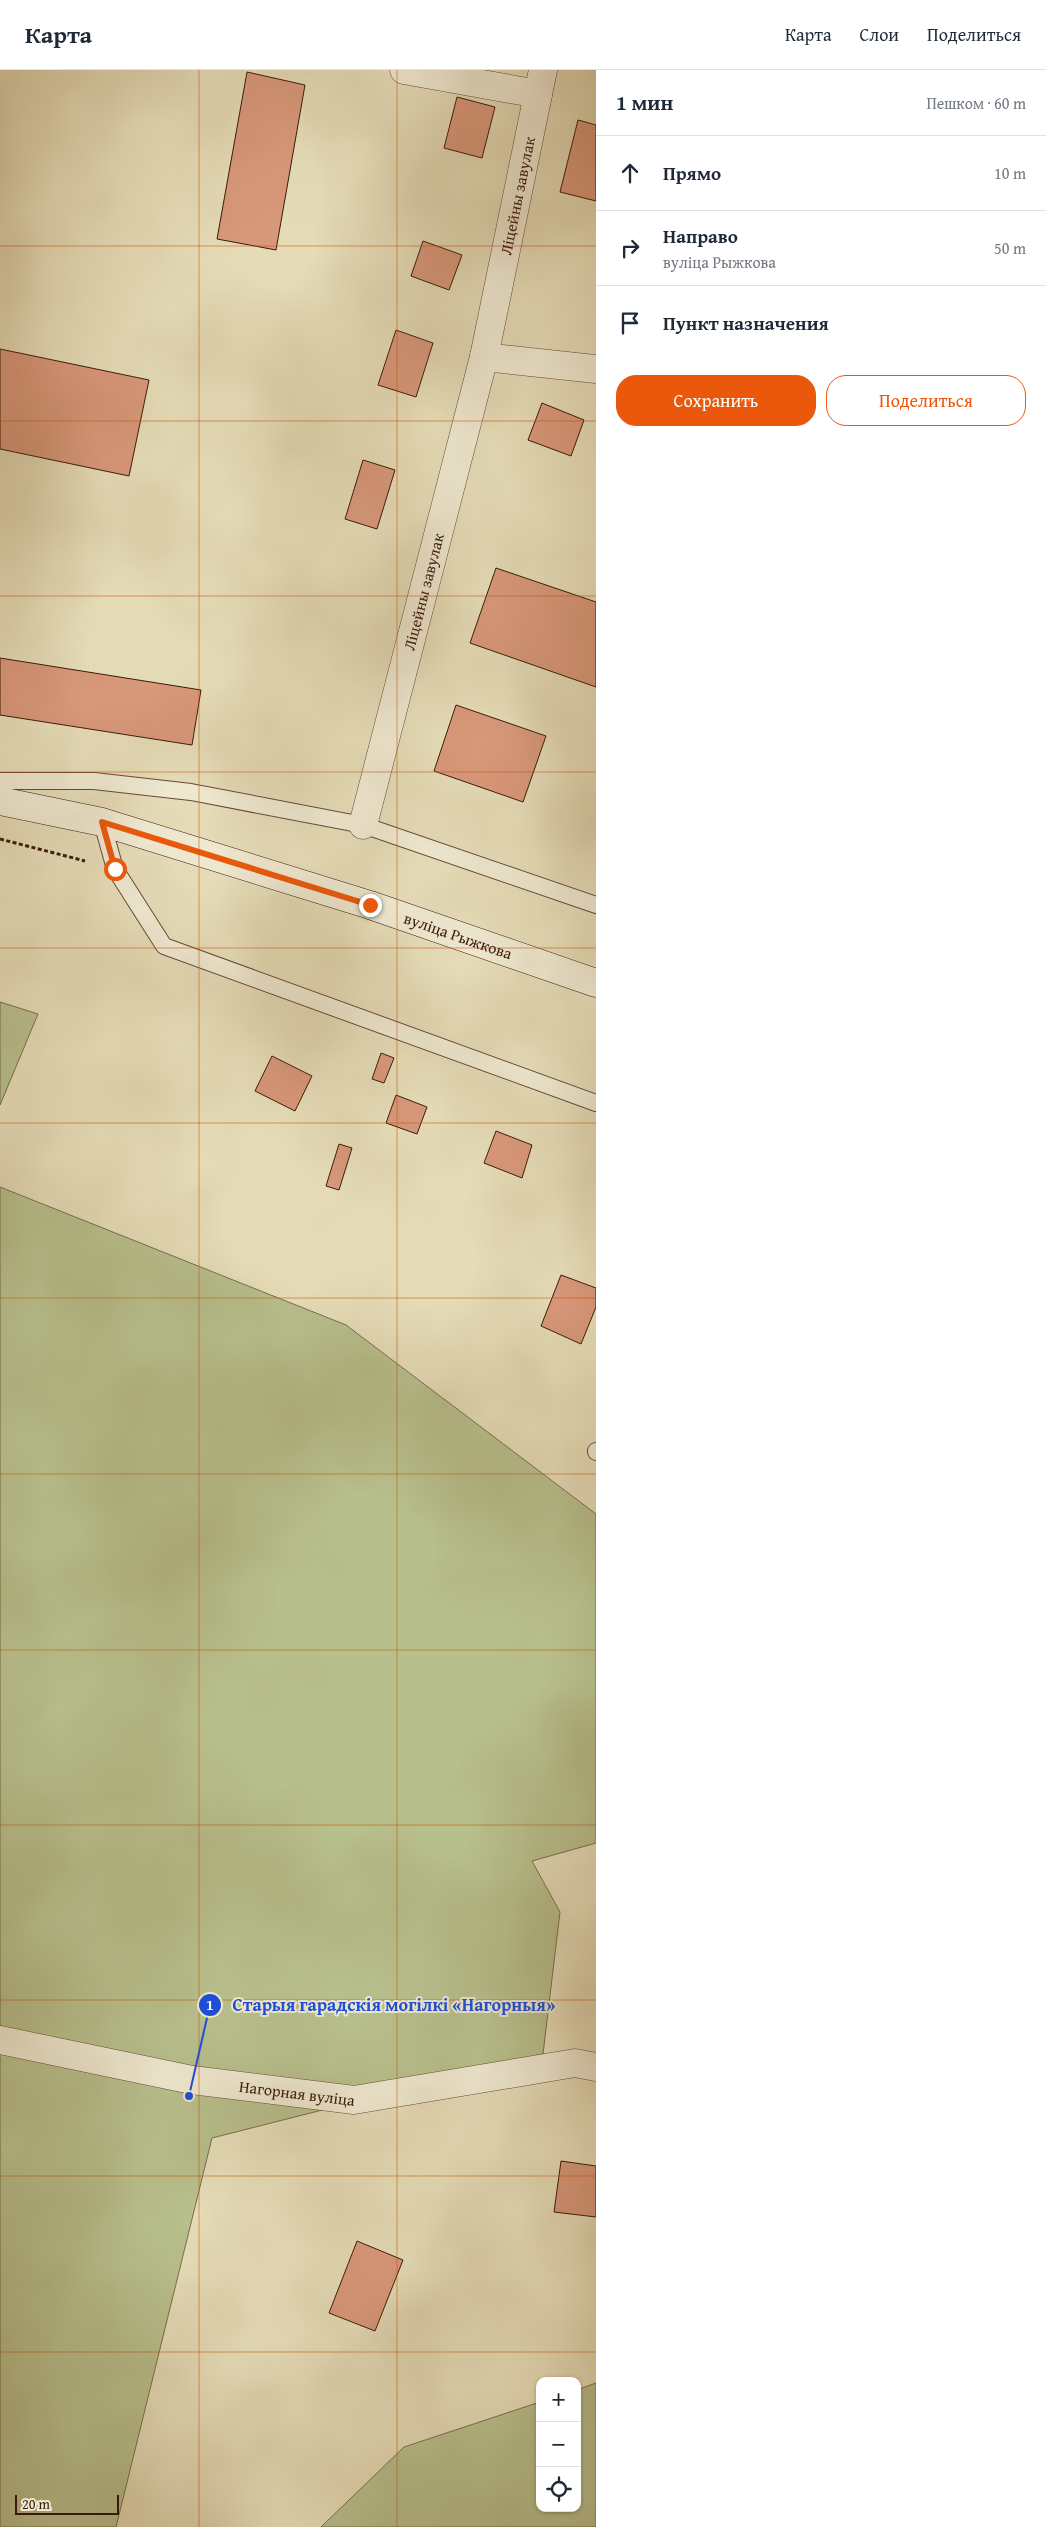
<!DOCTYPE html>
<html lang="ru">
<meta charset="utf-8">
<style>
body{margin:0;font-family:"Gentium Book Plus",serif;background:#f2f2f3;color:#1f2937}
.controls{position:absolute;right:15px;bottom:15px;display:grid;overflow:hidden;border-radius:10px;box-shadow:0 1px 4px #0004}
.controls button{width:45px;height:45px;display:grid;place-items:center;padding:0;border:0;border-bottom:1px solid #e0e1e3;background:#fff;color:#1f2937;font:25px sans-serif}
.scale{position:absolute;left:15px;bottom:12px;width:104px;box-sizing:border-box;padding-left:5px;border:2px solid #3b1a0b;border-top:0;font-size:14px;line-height:18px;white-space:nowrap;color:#3b1a0b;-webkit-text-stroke:4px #eee8d0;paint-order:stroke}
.stop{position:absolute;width:15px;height:15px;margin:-11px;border:4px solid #ea580c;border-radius:50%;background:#fff}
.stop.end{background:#ea580c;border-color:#fff;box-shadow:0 1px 5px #0008}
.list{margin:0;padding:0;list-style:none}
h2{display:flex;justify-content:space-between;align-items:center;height:65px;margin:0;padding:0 20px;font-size:21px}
h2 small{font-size:16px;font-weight:400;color:#747a83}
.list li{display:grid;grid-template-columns:32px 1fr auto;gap:15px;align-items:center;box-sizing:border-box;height:75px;padding:0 20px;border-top:1px solid #e0e1e3}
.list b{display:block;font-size:19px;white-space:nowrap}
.list p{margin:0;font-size:16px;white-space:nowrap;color:#747a83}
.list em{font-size:16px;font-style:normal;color:#747a83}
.actions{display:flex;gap:10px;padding:15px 20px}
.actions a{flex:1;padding:11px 0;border:1px solid #ea580c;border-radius:20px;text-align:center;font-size:18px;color:#ea580c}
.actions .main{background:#ea580c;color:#fff}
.icon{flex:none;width:28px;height:28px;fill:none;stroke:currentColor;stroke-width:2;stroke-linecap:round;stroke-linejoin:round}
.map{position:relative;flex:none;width:596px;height:2457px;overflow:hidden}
header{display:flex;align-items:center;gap:30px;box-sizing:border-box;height:70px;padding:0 25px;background:#fff;border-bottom:1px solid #e0e1e3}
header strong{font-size:24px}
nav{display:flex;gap:28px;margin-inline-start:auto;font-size:18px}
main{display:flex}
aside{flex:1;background:#fff}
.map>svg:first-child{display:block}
</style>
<header>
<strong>Карта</strong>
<nav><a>Карта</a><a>Слои</a><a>Поделиться</a></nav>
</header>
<main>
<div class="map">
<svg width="596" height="2457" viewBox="0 0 596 2457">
<rect width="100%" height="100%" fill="#e5dcb7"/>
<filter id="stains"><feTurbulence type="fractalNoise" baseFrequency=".004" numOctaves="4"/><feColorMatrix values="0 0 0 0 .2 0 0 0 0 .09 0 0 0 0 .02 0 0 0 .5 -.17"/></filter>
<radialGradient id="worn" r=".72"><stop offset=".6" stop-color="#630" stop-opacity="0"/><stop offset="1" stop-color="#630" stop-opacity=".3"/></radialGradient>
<g fill="#b7bf8c" stroke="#796c4c">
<path d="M0,932L38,944L0,1035Z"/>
<path d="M0,1117L346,1255L596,1444V1773L532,1791L560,1842L543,1984L212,2068L116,2457H0Z"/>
<path d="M596,2313V2457H321L404,2377L540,2332V2438H577V2320Z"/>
</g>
<g fill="#d8987a" stroke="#3b1a0b">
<path d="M247,2L305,15L276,180L217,169Z"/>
<path d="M457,27L495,37L482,88L444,78Z"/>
<path d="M578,50L596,55V131L560,122Z"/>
<path d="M423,171L462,185L449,220L411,206Z"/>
<path d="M396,260L433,273L416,327L378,315Z"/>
<path d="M0,279L149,310L129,406L0,379Z"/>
<path d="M542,333L584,350L571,386L528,370Z"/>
<path d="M363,390L395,400L377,459L345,449Z"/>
<path d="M496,498L596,532V617L470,573Z"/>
<path d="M0,588L201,620L192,675L0,645Z"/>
<path d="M456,635L546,666L523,732L434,701Z"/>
<path d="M381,983L394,988L384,1013L372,1009Z"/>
<path d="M272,986L312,1006L295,1041L255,1021Z"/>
<path d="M396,1025L427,1037L417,1064L386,1053Z"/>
<path d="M496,1061L532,1075L522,1108L484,1093Z"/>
<path d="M339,1074L352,1078L339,1120L326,1116Z"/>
<path d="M561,1205L596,1218V1237L581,1274L541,1256Z"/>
<path d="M561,2091L596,2096V2147L554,2142Z"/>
<path d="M357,2171L403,2190L375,2261L329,2243Z"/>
</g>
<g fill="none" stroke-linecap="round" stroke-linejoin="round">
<defs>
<g id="lane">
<path d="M0,711H94L191,722L363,755L596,835"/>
<path d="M102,752L115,799L164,876L596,1033"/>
<path d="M596,1382V1381"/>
</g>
<g id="street">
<path d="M404,0L538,24"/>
<path d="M484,287L596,299"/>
<path id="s1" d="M363,755L484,287L543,0"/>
<path id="s2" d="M0,1970L192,2010L354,2030L575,1993L596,1997"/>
</g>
<g id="secondary">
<path id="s3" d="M0,731L102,752L370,835L596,913"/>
</g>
</defs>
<use href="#lane" stroke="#664a36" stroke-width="18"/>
<use href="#street" stroke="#664a36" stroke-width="29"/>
<use href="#secondary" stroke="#3b1a0b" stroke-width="29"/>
<path stroke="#3b1a0b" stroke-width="3" stroke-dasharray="4 2.5" stroke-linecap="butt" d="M0,769L85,791"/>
<use href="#lane" stroke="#eee8d0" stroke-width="16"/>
<use href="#street" stroke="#eee8d0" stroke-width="28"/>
<use href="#secondary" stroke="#eee8d0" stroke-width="28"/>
</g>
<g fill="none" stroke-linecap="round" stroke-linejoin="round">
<path stroke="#ea580c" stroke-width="6" d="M115,799L102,752L370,835"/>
</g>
<path fill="none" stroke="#ce500c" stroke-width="1" stroke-opacity="0.55" d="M199,0V2457M397,0V2457M0,176H596M0,351H596M0,526H596M0,702H596M0,878H596M0,1053H596M0,1228H596M0,1404H596M0,1580H596M0,1755H596M0,1930H596M0,2106H596M0,2282H596"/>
<g text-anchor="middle" stroke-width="4" stroke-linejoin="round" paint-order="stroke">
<g font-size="16" fill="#3b1a0b" stroke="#eee8d0">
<text dy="6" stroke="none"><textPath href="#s1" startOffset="648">Ліцейны завулак</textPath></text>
<text dy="6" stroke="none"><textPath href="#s1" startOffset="241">Ліцейны завулак</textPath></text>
<text dy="6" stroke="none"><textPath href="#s3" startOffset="478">вуліца Рыжкова</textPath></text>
<text dy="6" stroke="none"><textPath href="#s2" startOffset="302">Нагорная вуліца</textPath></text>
</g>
</g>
<path fill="none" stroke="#1d4ed8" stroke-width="2" d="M189 2026L210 1935"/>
<g fill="#1d4ed8" stroke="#eee8d0" stroke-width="2">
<circle cx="189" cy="2026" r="5"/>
<circle cx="210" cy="1935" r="12"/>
</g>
<g font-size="15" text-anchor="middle" font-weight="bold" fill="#fff">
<text x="210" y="1940">1</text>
</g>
<g font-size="18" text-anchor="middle" font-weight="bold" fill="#1d4ed8" stroke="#eee8d0" stroke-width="4" stroke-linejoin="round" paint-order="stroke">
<text x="394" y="1941">Старыя гарадскія могілкі «Нагорныя»</text>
</g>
<rect width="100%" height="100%" filter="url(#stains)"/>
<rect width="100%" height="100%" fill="url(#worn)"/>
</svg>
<div class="controls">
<button>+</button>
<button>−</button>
<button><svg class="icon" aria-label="locate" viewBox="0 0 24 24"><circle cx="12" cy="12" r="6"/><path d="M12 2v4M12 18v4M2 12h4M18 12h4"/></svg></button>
</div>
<div class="scale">20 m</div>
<div class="stop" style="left:115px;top:799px"></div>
<div class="stop end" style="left:370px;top:835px"></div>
</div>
<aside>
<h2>1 мин<small>Пешком · 60 m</small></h2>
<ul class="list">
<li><svg class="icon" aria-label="ahead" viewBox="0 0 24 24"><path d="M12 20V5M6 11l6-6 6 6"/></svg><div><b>Прямо</b></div><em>10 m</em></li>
<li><svg class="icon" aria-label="right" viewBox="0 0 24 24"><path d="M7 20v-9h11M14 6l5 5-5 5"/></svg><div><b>Направо</b><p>вуліца Рыжкова</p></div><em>50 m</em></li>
<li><svg class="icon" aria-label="arrive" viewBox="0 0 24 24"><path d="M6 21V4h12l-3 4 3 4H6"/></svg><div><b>Пункт назначения</b></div></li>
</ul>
<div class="actions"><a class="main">Сохранить</a><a>Поделиться</a></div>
</aside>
</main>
